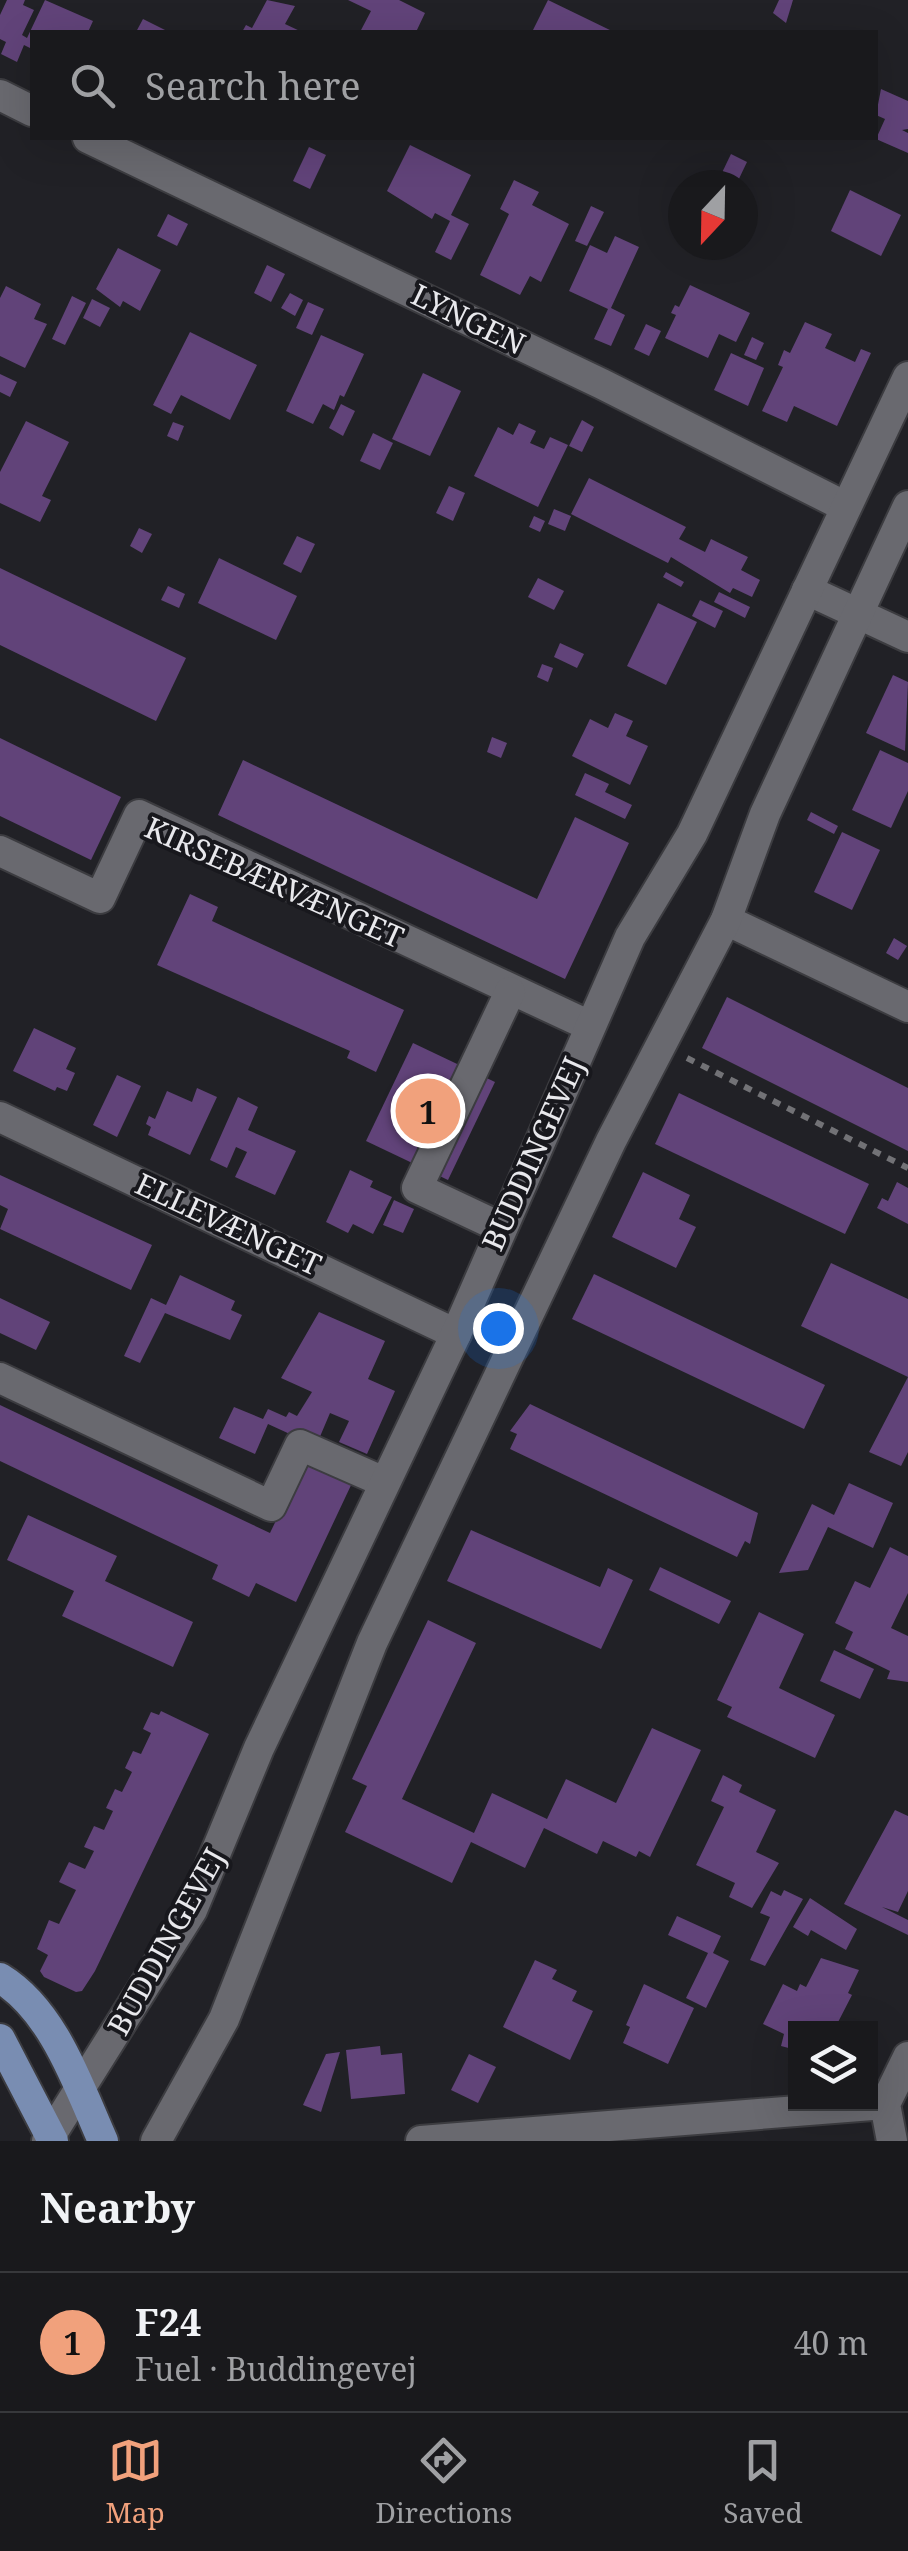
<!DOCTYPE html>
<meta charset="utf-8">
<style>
body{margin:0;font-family:"Noto Serif",serif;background:#262629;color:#f1f3f6}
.controls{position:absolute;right:30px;bottom:30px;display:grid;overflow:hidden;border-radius:0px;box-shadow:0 10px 40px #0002}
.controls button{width:90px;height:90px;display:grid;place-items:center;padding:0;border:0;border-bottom:2px solid #37383b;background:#19191c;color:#f1f3f6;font:50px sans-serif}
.compass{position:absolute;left:668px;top:170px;width:90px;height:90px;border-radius:50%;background:#19191c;box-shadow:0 10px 40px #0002;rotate:202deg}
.you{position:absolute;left:498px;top:1328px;width:35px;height:35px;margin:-25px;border:8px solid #fff;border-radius:50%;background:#1a73e8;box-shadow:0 0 0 15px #1a73e833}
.badge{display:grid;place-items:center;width:65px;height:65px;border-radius:50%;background:#f1a17c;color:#111;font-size:32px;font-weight:700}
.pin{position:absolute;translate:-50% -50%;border:5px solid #fff;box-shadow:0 2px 10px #0006}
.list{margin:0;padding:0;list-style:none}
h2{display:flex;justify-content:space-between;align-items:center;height:130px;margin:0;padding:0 40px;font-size:42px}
h2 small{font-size:32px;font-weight:400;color:#9fa0a3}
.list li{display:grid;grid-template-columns:65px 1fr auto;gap:30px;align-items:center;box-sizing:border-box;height:140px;padding:0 40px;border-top:2px solid #37383b}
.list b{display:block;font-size:38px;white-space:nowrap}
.list p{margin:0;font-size:32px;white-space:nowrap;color:#9fa0a3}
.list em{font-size:32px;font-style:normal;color:#9fa0a3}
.icon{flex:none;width:55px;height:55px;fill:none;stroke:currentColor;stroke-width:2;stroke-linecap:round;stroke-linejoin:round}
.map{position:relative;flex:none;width:908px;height:2141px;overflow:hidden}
.search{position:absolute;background:#19191c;box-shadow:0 10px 40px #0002;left:30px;right:30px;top:30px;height:110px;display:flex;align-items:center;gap:25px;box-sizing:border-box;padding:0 35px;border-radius:0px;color:#9fa0a3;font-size:38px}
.sheet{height:270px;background:#19191c}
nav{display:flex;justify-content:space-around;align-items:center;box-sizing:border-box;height:140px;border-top:2px solid #37383b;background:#19191c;font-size:28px;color:#9fa0a3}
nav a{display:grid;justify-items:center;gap:5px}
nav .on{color:#f1a17c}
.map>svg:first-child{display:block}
</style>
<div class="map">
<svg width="908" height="2141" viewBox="0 0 908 2141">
<rect width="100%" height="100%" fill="#212126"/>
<g fill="#614379">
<path d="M7,0H25L23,5L34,10L22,35L27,38L45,0L93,21L88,32H32V49L24,45L17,62L1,54L6,42L0,39V15Z"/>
<path d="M267,0L295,6L285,24L302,32H242L246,25L252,28Z"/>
<path d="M348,0H399L425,13L416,32H360L371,11Z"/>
<path d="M548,0L614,32H532Z"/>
<path d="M779,0H793L786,23L773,13Z"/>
<path d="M143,19L169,32H136Z"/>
<path d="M881,89L908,101V129L902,130L908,133V153L876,139L885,119L876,115Z"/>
<path d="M410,145L471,175L451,215L469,224L451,260L435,252L450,221L435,213L432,219L387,191Z"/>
<path d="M309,147L326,155L310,189L293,181Z"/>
<path d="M731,154L747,162L736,185H722L717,183Z"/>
<path d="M514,180L539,192L532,205L569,224L541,282L530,276L520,295L480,275L509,214L500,209Z"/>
<path d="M850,190L901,215L881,256L831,231Z"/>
<path d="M591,206L604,212L587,246L575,241Z"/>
<path d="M168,214L188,224L177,246L157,236Z"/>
<path d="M615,236L639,247L611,308L625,315L611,346L594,339L608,309L569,291L590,245L607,253Z"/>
<path d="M118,248L161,270L140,311L123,301L120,307L96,289Z"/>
<path d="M267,265L285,274L271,302L254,293Z"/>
<path d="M690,285L750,313L736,342L719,334L708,358L665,338L676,315L671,313L675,305L679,307Z"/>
<path d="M6,286L41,304L34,319L47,324L25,368L0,356V298Z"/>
<path d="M290,293L303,300L295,316L281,308Z"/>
<path d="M72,296L86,303L65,345L52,339Z"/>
<path d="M92,299L110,308L100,327L83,318Z"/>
<path d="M308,302L324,309L312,335L296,328Z"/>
<path d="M805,322L832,334L825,348L855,362L861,349L871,353L837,426L794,406L787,422L762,411L783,367L778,365L784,350L790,353Z"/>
<path d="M646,324L661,331L649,356L634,349Z"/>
<path d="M190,332L257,365L230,420L181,395L171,414L153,405Z"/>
<path d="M321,335L364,354L344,397L340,395L334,410L323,404L313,424L286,411Z"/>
<path d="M752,337L764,343L756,360L744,355Z"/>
<path d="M731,353L764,368L748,406L714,390Z"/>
<path d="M423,373L461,391L430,456L392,439Z"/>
<path d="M0,374L17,382L10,397L0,392Z"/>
<path d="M341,404L355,411L343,436L329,428Z"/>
<path d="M582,420L594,427L582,452L569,446Z"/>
<path d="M26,421L69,442L42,496L51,500L40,522L0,503V472Z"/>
<path d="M173,422L184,426L178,441L167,436Z"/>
<path d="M519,423L536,431L530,443L544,449L550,437L568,445L538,507L474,476L498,427L513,435Z"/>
<path d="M373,433L393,443L380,470L360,461Z"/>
<path d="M589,478L686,527L679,539L705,552L711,539L748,557L741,570L760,580L752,597L733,588L730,593L671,557L668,563L571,514Z"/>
<path d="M449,486L465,493L453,521L436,513Z"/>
<path d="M554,509L571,516L565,531L548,524Z"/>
<path d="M534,516L545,521L540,532L529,527Z"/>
<path d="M139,528L152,534L142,553L130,546Z"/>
<path d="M297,536L315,544L301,573L283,564Z"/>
<path d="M219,558L297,596L276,640L198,603Z"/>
<path d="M0,568L186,658L156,721L0,645Z"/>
<path d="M666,572L684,582L681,587L663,577Z"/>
<path d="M538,578L564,591L554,610L528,597Z"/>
<path d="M168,586L185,594L179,608L161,600Z"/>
<path d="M719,592L750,607L745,618L714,602Z"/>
<path d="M700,600L723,611L715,628L692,616Z"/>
<path d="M658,603L697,622L666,685L627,666Z"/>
<path d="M560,643L584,654L577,668L554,657Z"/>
<path d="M542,664L553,668L548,682L537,677Z"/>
<path d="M893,675L908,682L905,751L866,733Z"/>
<path d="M615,713L633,721L626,736L648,746L630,785L572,756L590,719L608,728Z"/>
<path d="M492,737L507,743L501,758L487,752Z"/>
<path d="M0,738L121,797L91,860L0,816Z"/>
<path d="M880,750L908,763V791L891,828L852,810Z"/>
<path d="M243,760L537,899L575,817L629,843L565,979L218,815Z"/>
<path d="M585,773L609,784L605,792L632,805L625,819L575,795Z"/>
<path d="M811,812L838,826L834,834L807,820Z"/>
<path d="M842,832L880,850L852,910L814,892Z"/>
<path d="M190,894L218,907L212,921L404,1010L376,1072L347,1058L350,1051L157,965Z"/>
<path d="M894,938L907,946L898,960L886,953Z"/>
<path d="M727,997L908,1088V1151L702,1048Z"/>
<path d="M34,1028L76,1048L66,1069L75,1073L67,1091L57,1087L55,1091L13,1071Z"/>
<path d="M413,1043L495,1082L448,1180L366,1141Z"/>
<path d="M117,1075L141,1086L117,1137L93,1125Z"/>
<path d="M197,1088L217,1097L190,1155L148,1135L151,1127L146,1124L149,1116L155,1119L167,1091L192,1102Z"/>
<path d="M679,1093L869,1184L845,1234L655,1144Z"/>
<path d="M238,1097L258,1107L248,1130L296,1151L275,1195L235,1177L247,1152L236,1147L227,1168L210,1160Z"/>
<path d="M350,1170L373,1181L370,1187L392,1197L373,1234L353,1224L348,1233L326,1222Z"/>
<path d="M643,1172L690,1195L679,1219L696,1227L676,1268L612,1237Z"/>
<path d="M0,1175L152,1245L131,1290L0,1229L8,1209L0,1205Z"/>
<path d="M897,1182L908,1188V1224L877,1208L882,1198L888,1201Z"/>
<path d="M394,1200L414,1209L403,1233L383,1225Z"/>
<path d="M831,1263L908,1299V1452L901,1466L869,1452L908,1377L801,1326Z"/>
<path d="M594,1274L825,1385L804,1429L572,1319Z"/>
<path d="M180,1275L235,1301L231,1310L242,1315L230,1340L165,1313L140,1363L124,1356L151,1298L166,1305Z"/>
<path d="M0,1298L50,1322L36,1350L0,1333Z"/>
<path d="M319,1312L385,1341L368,1379L395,1391L367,1454L339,1442L349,1421L330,1413L316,1446L268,1424L255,1454L219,1438L234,1407L263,1419L268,1409L286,1417L289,1412L297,1416L312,1392L281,1378Z"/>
<path d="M530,1404L758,1513L750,1544L745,1541L737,1557L510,1449L517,1434L510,1431Z"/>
<path d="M0,1405L270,1533L306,1458L353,1481L296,1602L256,1583L249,1597L212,1579L218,1565L0,1461Z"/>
<path d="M849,1483L893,1503L873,1548L828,1527L808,1570L779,1573L812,1504L834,1515Z"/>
<path d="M28,1515L117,1556L105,1581L193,1622L173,1667L62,1616L74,1591L7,1560Z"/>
<path d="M471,1530L600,1587L608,1568L633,1580L601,1649L447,1581Z"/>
<path d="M890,1547L908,1556V1593L891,1628L908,1636V1682L887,1679L890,1671L845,1649L853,1632L835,1623L855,1581L870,1588Z"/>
<path d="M660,1567L731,1601L719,1624L649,1590Z"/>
<path d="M759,1612L804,1634L779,1688L835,1715L815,1758L727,1717L732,1707L717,1700Z"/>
<path d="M428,1620L476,1643L402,1799L474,1833L492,1793L547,1819L566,1779L616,1803L652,1728L701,1750L650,1857L639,1851L636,1857L603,1841L597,1854L544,1828L525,1868L471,1842L452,1883L345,1832L367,1786L352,1779Z"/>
<path d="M834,1650L874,1669L860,1699L820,1681Z"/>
<path d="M161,1711L209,1734L95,1971L82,1991L76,1992L44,1977L40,1971L48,1955L37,1949L49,1920L59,1924L76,1890L59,1882L69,1862L85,1869L94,1851L84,1847L94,1826L104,1830L113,1811L106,1808L115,1789L122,1792L132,1772L125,1768L133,1751L141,1754L151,1733L143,1729L151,1712L159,1715Z"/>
<path d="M723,1775L742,1785L739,1792L776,1810L756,1852L779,1863L752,1908L729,1897L735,1883L696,1865L724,1807L711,1801Z"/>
<path d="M895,1810L908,1816V1891L898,1912L882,1907L908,1920V1935L844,1904Z"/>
<path d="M784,1890L803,1899L765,1966L750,1960L770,1917L760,1913L771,1891L781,1896Z"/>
<path d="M810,1898L857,1929L846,1950L811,1930L808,1936L793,1927Z"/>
<path d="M677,1916L721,1936L713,1953L729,1961L706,2008L686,1998L708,1953L668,1935Z"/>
<path d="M821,1958L859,1970L848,1993L852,1995L835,2028H796V2050L781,2046L784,2034L763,2024L783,1984L797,1991L800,1984L806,1987Z"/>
<path d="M535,1960L557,1970L552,1979L577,1991L572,2001L593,2011L570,2060L503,2027Z"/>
<path d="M644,1984L694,2008L668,2064L623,2043L630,2027L626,2025Z"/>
<path d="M380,2046L381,2055L402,2053L405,2094L351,2099L346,2050Z"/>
<path d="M340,2052L321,2112L303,2105L326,2054Z"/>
<path d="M469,2054L496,2067L478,2103L451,2090Z"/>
</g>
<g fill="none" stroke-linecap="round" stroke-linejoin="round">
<defs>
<g id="minor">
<path d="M0,95L32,111"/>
<path d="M88,138L602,384L846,507"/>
<path d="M807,590L908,637"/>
<path d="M0,851L100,898L139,815L590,1026"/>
<path d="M726,920L908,1007"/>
<path d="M0,1117L456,1334"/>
<path d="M502,1228L417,1188L510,992"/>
<path d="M0,1378L271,1506L300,1445L384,1482"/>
<path d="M47,2141L192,1910L259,1748L456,1334L630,937L692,834L908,377"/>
<path d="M156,2141L224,2019L372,1643L611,1141L726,920L765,814L908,506"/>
<path d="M421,2141L885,2104"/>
<path d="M892,2141L885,2104L908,2057"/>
</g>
<g id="major">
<path d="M0,1978C54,2011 78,2085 103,2141"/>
<path d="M0,2039L53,2141"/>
</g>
</defs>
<use href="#minor" stroke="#3c3c40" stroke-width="34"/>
<use href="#major" stroke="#3c3c40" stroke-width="34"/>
<path stroke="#727276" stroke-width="6" stroke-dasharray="8 8" stroke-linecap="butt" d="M687,1058L908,1168"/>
<use href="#minor" stroke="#69696f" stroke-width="30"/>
<use href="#major" stroke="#798db2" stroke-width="30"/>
</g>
<g text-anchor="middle" stroke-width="8" stroke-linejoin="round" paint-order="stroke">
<g font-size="30" fill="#e8e8ec" stroke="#18181d">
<text transform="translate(468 320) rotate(26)" y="10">LYNGEN</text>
<text transform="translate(274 883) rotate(24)" y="10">KIRSEBÆRVÆNGET</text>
<text transform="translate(534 1154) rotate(-66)" y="10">BUDDINGEVEJ</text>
<text transform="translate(228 1225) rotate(25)" y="10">ELLEVÆNGET</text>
<text transform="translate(167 1942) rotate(-61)" y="10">BUDDINGEVEJ</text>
</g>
</g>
</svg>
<div class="controls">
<button><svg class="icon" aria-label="layers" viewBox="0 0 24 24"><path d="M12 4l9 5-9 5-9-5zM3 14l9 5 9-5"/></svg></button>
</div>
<svg class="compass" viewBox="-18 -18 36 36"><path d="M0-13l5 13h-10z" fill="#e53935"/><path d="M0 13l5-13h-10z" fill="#9fa0a3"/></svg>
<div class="you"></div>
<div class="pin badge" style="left:428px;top:1111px">1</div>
<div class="search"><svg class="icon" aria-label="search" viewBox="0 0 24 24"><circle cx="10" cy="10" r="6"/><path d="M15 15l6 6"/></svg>Search here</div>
</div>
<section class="sheet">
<h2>Nearby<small></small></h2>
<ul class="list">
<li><span class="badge">1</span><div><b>F24</b><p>Fuel · Buddingevej</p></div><em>40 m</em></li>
</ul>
</section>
<nav>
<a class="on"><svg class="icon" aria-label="map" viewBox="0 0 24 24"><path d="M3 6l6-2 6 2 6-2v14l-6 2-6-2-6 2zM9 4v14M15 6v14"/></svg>Map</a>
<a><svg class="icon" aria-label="directions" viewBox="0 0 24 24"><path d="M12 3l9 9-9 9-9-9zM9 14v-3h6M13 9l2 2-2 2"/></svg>Directions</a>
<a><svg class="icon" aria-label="saved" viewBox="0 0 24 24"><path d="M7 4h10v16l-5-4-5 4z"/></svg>Saved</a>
</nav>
